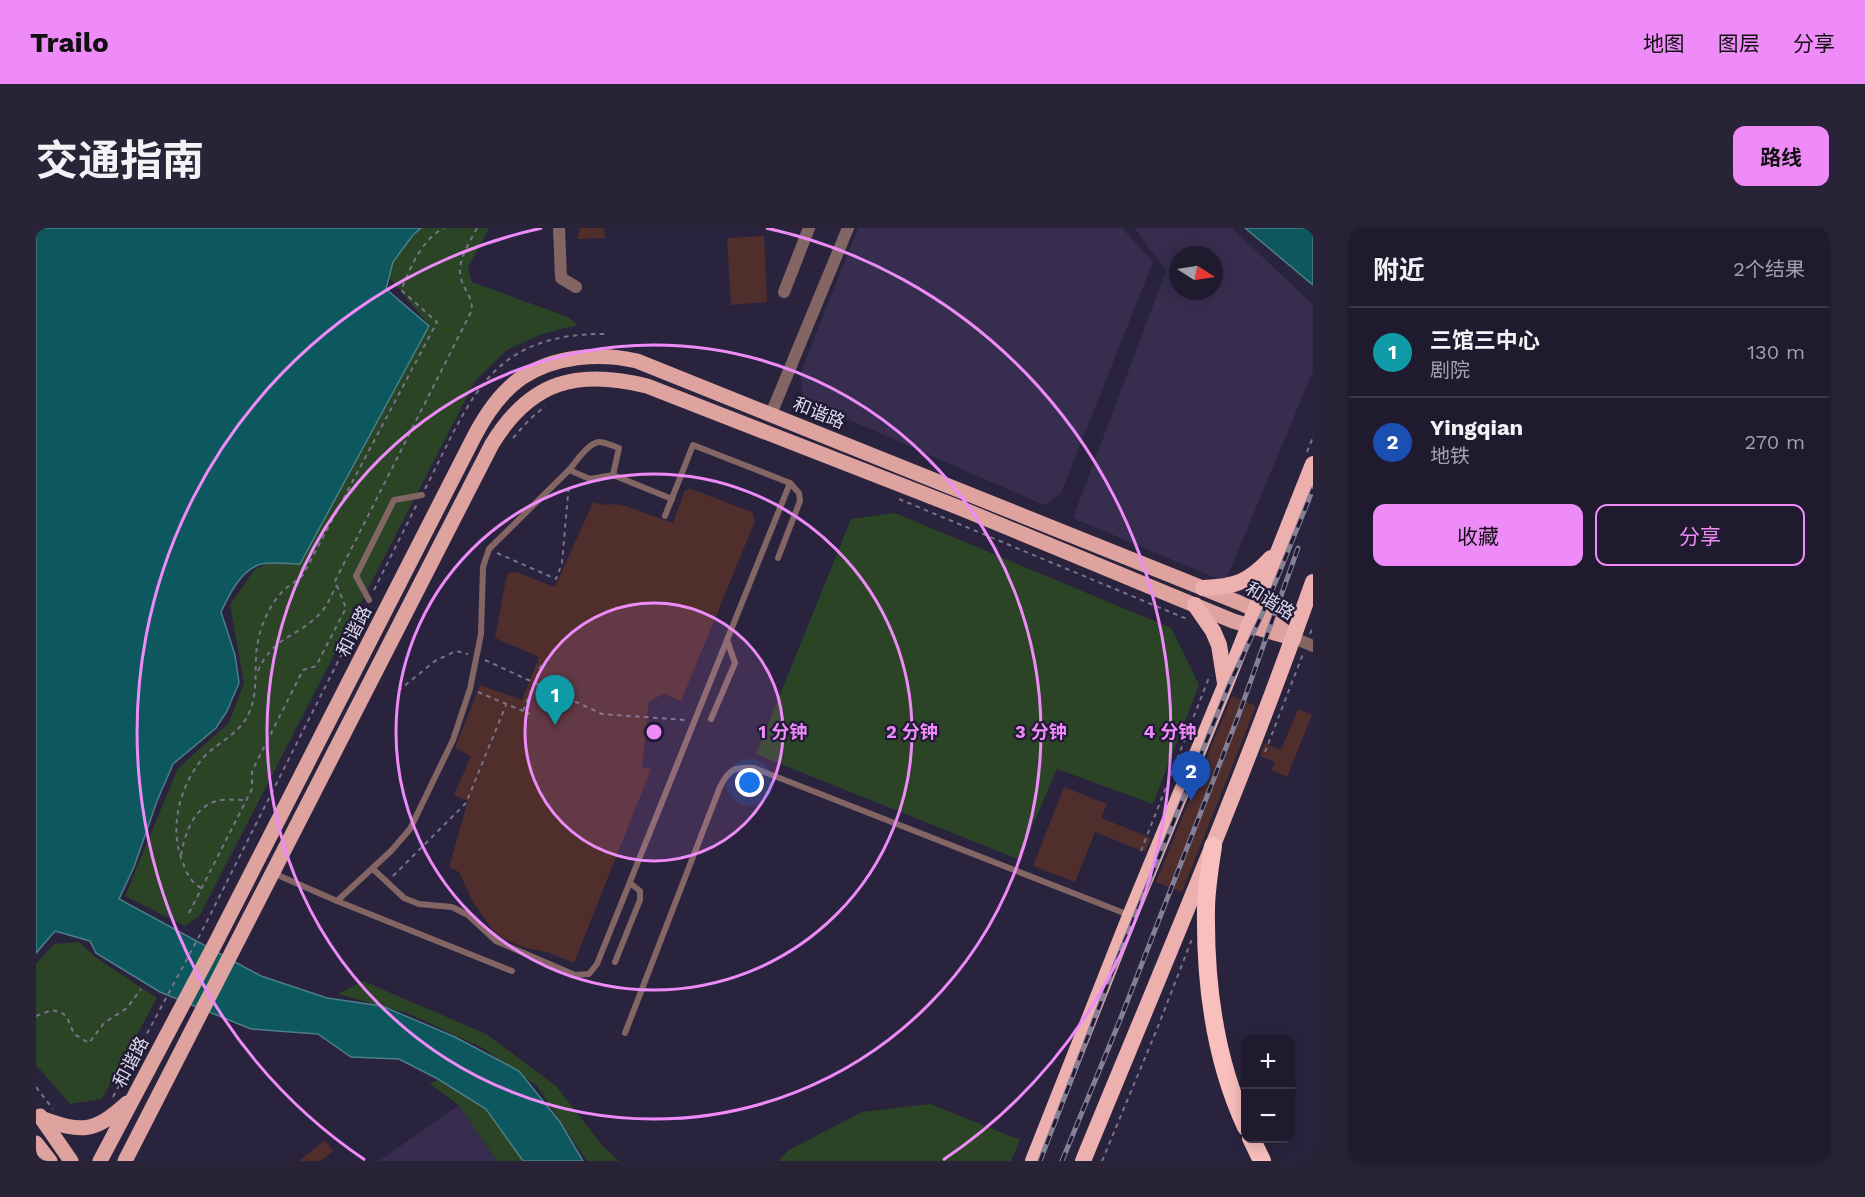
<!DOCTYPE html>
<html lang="zh">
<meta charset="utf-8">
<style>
body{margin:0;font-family:"Work Sans","Noto Sans SC",sans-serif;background:#282336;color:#f1f3f6}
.controls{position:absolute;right:18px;bottom:18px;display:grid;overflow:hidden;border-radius:12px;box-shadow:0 3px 15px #0003}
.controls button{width:54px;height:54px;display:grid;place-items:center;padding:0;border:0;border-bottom:2px solid #3d384a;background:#201a2e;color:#f1f3f6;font:30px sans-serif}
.compass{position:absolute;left:1133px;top:18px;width:54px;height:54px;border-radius:50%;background:#201a2e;box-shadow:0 3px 15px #0003;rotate:102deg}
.you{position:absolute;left:714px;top:555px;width:21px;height:21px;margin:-15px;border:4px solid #fff;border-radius:50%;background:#1a73e8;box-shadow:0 0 0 9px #1a73e833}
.badge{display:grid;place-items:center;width:39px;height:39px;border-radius:50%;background:#ee8bf8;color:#fff;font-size:20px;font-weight:700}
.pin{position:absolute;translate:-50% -50px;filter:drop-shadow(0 2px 3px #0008)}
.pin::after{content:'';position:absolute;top:32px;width:21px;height:18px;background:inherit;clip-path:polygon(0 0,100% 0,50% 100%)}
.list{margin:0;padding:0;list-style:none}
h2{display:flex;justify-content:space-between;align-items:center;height:78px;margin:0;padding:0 24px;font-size:26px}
h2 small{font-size:20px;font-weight:400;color:#a2a1aa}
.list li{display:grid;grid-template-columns:39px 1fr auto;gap:18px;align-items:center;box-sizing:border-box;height:90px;padding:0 24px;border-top:2px solid #3d384a}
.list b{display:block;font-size:22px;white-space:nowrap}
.list p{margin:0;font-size:20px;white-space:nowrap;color:#a2a1aa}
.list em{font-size:20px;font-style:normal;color:#a2a1aa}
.actions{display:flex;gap:12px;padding:18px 24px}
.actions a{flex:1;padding:14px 0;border:2px solid #ee8bf8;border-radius:12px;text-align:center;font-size:21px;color:#ee8bf8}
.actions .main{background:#ee8bf8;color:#111}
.map{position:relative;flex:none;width:1277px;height:933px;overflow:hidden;border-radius:12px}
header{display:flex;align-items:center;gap:36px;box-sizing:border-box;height:84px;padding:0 30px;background:#ee8bf8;color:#111}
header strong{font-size:28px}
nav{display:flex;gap:33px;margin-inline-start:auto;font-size:21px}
.intro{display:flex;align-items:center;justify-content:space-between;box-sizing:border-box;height:144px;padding:0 36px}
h1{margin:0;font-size:42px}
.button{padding:15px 27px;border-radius:12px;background:#ee8bf8;color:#111;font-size:21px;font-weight:700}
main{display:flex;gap:36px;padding:0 36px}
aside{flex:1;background:#201a2e;border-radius:12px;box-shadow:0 3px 15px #0003}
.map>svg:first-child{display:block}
</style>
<header>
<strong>Trailo</strong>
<nav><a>地图</a><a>图层</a><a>分享</a></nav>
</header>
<div class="intro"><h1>交通指南</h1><a class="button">路线</a></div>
<main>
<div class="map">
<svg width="1277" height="933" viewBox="0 0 1277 933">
<rect width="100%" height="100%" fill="#2a233e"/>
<g fill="#372e4f" fill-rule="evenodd">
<path d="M822,0H1086L1117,34L1025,265L1008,277L768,172L764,146Z"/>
<path d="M1099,0H1196L1277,77V143L1189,354L1037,290L1130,43ZM1142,27H1178V63H1142Z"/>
<path d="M423,877L461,933H343Z"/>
</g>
<g fill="#2a4425">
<path d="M377,0H453L432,40L436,54L532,89L542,97L506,106L471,122L439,153L164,687L149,698L89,668L142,540L193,495L208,455L194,377L218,342L265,319L391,95L349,44Z"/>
<path d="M859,285L1135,400L1163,457L1117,576L1021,541L982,631L720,526L815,291Z"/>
<path d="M43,714L59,729L121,770L66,871L34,876L0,837V736L18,716Z"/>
<path d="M327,753L450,806L520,858L566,917L583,933H551L501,858L447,820L371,785L302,766Z"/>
<path d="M402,851L450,881L487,933H461L423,877L394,856Z"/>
<path d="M894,876L984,912L975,933H742L753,922L826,884Z"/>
</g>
<g fill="#0d585e" stroke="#4c7f89" stroke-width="1.5">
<path d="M0,0H385L377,7L357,34L350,61L393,98L264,336C253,336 231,333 222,337C204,344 193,367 185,384L199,427L203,455L191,483L180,500L137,536L121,573L98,639L83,671L225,748L291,770L346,778L419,809L483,843L524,894L547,933H487L450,881L402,851L363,831L315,829L282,806L215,801L124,764L60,725L54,713L19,703L0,725Z"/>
<path d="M1209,0H1277V57Z"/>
</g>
<g fill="#4f2e2c">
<path d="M544,0H568L569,10L541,11Z"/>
<path d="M728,8L731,74L695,77L691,10Z"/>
<path d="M655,261L716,284L719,293L645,473L628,466L613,473L606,539L615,541L538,735L511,724L489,720L473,713L458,704L437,674L423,644L413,639L432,573L418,567L435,528L419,520L444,457L486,472L503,429L459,410L470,351L473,345L480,344L519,359L557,274L568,277L577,276L589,278L637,295L649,262Z"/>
<path d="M1196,468L1220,478L1146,664L1120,654Z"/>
<path d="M1262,481L1276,487L1251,549L1235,542L1239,534L1224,528L1229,515L1245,522Z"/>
<path d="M1028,559L1071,576L1065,590L1115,610L1109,624L1059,604L1039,654L997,638Z"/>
<path d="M289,912L297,923L284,933H263Z"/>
</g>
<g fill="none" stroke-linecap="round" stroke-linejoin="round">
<g stroke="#78738a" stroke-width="2" stroke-dasharray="4.5 4.5" stroke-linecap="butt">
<path d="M477,210L493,192L509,178"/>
<path d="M1271,224L1277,209"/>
<path d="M389,261C436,169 454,104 573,106"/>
<path d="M863,271L1151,391"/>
<path d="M461,325L520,351L526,335L533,255"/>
<path d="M338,362L381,276"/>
<path d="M1274,406L1277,398"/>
<path d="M449,432L566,486L650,492"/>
<path d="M222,443C238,406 265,409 287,382C293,375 296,365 301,357"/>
<path d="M362,463L399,433L420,423L432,426"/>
<path d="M442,464L494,486"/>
<path d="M1229,524L1267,426"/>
<path d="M1105,623L1174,447"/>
<path d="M145,627C149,604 159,576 185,572C193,571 201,572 209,572"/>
<path d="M357,648L430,575L470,477"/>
<path d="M165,660C162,658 157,655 155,651C151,647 149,640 147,635C132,601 144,556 168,529C183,513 204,506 213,485C221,467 219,450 220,431C220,409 230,381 246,364C252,358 260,353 267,347L401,94L365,62C375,39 385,12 408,0"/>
<path d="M153,685L216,561V543L267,442L280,438L310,380L299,353L436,82C436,67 428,63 425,50C420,34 434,14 441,0"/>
<path d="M0,788L16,782L26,785L31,789L38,806L53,815L68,795L91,780L105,761"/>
<path d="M0,859L17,881"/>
<path d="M77,869L166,703L330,378"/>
<path d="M1066,933L1121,801L1156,711"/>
</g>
<g stroke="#836664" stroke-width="6">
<path d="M533,242C540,234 551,216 563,214C569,214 577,218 583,220L577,247"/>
<path d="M742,330L764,273L763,265L754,255"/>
<path d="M333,372L320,348L358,272L386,267"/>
<path d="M675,491L699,435L691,412"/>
<path d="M337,641L368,670L383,676L416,679L432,687L460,713L539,747L553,746L561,736L754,255L657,217L629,288"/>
<path d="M237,645L301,673L476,743"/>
<path d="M301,673L355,623L374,601L417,512L434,461L445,406L447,339L453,321L533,242L554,251L577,247L636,271"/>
<path d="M579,734L604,672V663L594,655"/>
<path d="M589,805L684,559C693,541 698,539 718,540L1093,687"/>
</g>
<g stroke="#836664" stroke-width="12">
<path d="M523,0L525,50L540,59"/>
<path d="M748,64L773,0"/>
</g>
<g stroke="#836664" stroke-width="12">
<path d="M735,186L812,0"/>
<path d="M1258,410L1277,418"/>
</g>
<g stroke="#dea29f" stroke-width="15">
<path d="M4,888L35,933"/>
<path d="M5,890C46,905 58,905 91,875"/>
<path d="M0,915L14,933"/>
<path d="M64,933L180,714L439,207C450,186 465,164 485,150C518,128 563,124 601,133L1204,375L1219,382L1258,410"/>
<path d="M89,933L456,216C495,152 542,141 611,158L924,280L1197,393L1249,408"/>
</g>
<g stroke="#ecb0ae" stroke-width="16">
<path d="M1167,360C1199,359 1213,354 1235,330"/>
<path d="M1159,377L1177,403L1183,417L1189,455"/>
<path d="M997,933L1094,688L1189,458L1277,236"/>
<path d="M1047,933C1126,741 1208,550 1277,354"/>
</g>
<g stroke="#f9bfbc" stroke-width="18">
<path d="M1177,618C1174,639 1170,661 1170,682C1169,755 1179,832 1210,899"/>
<path d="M1215,910L1226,933"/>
</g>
<defs>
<g id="rail">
<path d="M1004,933L1081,732L1194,455L1229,380L1277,261"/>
<path d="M1026,933L1084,792L1203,486L1262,320"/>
</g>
</defs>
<use href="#rail" stroke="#858096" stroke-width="5"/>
<use href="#rail" stroke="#211a34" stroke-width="3" stroke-dasharray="9" stroke-linecap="butt"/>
<path stroke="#78738a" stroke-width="2" stroke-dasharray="4.5 4.5" stroke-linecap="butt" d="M487,483L507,433"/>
</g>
<circle cx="618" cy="504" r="129" fill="#ee8bf8" fill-opacity=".12"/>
<g fill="none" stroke="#ee8bf8" stroke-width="3">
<circle cx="618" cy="504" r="129"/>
<circle cx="618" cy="504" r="258"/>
<circle cx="618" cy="504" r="387"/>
<path d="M329 932A516 516 0 0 1 506 0M730 0A516 516 0 0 1 907 932"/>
</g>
<g text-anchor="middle" stroke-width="4.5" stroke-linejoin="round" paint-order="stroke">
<g font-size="18" fill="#dedaec" stroke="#211a34">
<text transform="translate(783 185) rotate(22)" y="6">和谐路</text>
<text transform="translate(1234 373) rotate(32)" y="6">和谐路</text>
<text transform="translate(318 403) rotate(-63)" y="6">和谐路</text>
<text transform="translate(95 834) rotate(-62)" y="6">和谐路</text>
</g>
</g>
<circle cx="618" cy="504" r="9" fill="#ee8bf8" stroke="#211a34" stroke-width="3"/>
<g font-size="18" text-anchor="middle" font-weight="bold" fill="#ee8bf8" stroke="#211a34" stroke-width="4.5" stroke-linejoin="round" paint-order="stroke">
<text x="747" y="510">1 分钟</text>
<text x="876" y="510">2 分钟</text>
<text x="1005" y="510">3 分钟</text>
<text x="1134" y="510">4 分钟</text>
</g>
</svg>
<div class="controls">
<button>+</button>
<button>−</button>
</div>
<svg class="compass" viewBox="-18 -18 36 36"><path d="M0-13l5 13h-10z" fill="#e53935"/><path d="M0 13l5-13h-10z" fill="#a2a1aa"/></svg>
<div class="you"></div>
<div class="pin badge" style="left:519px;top:497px;background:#0f9aa8">1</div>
<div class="pin badge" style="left:1155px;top:573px;background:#1a4fb4">2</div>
</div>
<aside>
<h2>附近<small>2个结果</small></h2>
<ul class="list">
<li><span class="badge" style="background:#0f9aa8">1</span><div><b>三馆三中心</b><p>剧院</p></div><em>130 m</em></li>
<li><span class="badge" style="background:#1a4fb4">2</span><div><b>Yingqian</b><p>地铁</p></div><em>270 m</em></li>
</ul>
<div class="actions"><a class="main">收藏</a><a>分享</a></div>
</aside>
</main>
